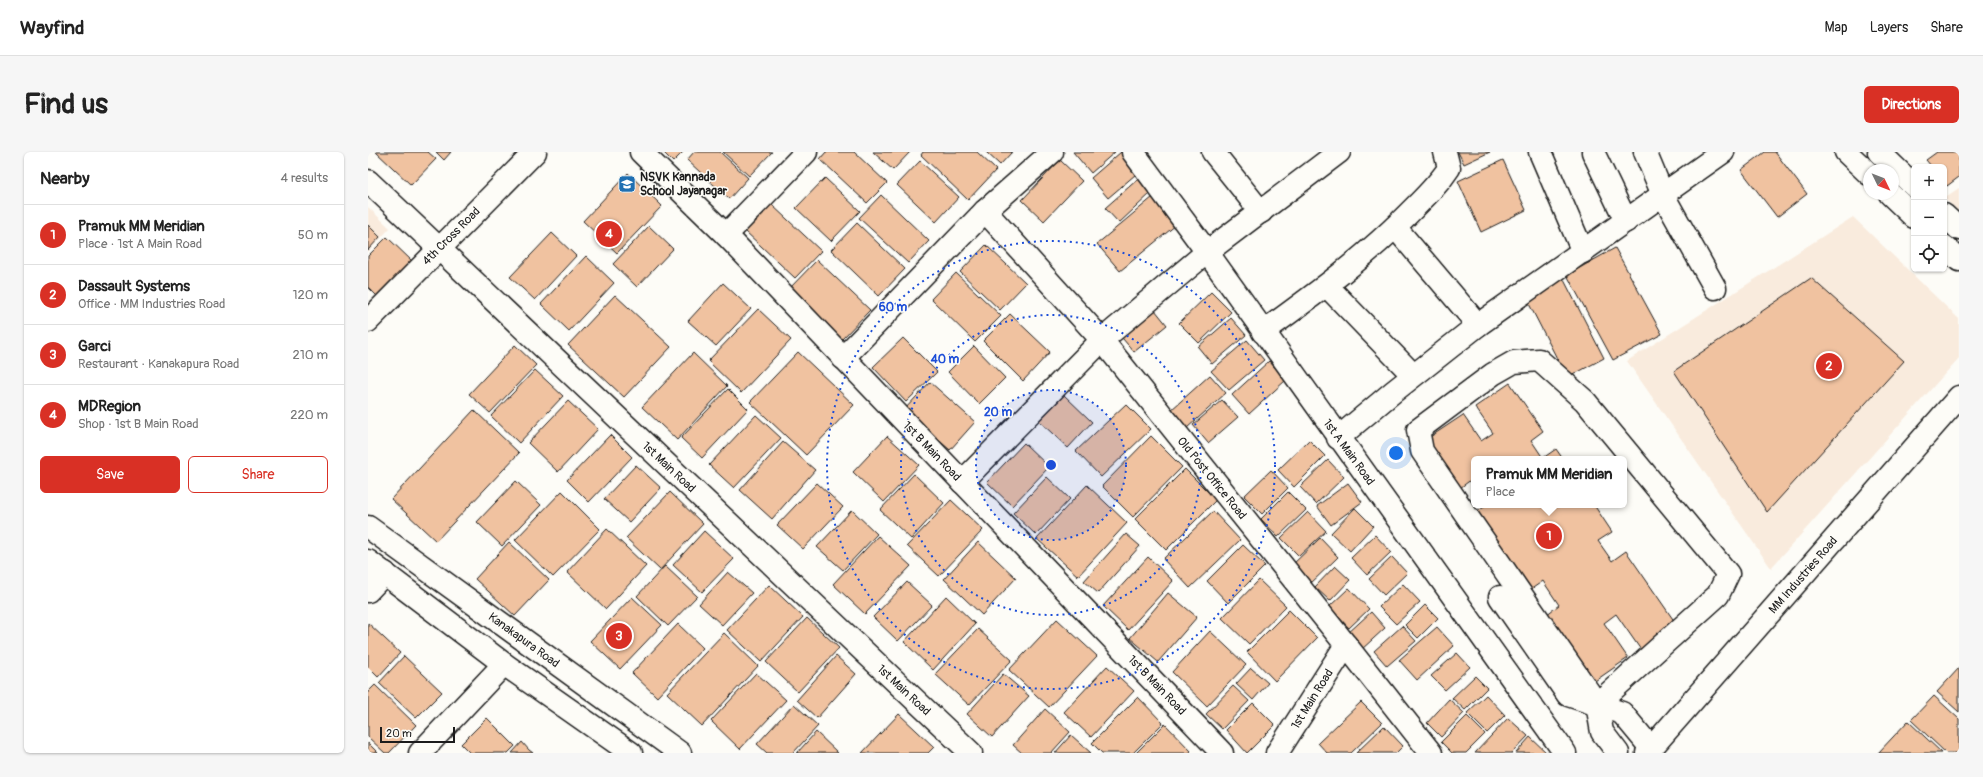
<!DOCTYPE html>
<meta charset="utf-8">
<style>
body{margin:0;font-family:Pangolin,sans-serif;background:#f6f6f6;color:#222}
.controls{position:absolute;right:12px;top:12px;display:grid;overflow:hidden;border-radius:6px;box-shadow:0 1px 3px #0004}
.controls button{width:36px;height:36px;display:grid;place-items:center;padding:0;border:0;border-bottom:1px solid #e0e0e0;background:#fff;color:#222;font:20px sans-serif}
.compass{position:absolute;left:1495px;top:12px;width:36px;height:36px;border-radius:50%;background:#fff;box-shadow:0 1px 3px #0004;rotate:133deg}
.scale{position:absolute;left:12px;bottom:10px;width:75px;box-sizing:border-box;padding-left:4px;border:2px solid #1c1c1c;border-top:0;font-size:11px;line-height:14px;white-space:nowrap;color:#1c1c1c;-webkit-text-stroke:3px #fdfcf7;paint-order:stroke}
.you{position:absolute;left:1028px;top:301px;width:14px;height:14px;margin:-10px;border:3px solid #fff;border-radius:50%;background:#1a73e8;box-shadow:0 0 0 6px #1a73e833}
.badge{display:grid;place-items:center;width:26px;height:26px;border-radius:50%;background:#d93025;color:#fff;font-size:13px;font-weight:700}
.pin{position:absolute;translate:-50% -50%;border:2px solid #fff;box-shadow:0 1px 4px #0006}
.popup{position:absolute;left:1103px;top:304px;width:156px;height:52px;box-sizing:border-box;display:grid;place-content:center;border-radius:6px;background:#fff;filter:drop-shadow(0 1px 3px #0005);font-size:13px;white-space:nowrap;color:#767676}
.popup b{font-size:15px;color:#222}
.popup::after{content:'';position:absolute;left:50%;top:100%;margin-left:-8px;border:8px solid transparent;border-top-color:#fff}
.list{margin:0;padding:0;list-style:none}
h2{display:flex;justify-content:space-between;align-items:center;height:52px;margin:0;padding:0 16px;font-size:17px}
h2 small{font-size:13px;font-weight:400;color:#767676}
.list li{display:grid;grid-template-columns:26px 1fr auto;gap:12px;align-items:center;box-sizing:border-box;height:60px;padding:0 16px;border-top:1px solid #e0e0e0}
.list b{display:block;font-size:15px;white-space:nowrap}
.list p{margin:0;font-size:13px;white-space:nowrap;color:#767676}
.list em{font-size:13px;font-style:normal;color:#767676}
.actions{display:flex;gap:8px;padding:12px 16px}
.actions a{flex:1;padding:9px 0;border:1px solid #d93025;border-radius:6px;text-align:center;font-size:14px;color:#d93025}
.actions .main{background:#d93025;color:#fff}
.icon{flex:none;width:22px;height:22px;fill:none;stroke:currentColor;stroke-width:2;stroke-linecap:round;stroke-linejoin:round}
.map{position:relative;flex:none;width:1591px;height:601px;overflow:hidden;border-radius:6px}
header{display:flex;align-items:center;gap:24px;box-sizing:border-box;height:56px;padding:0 20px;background:#fff;border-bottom:1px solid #e0e0e0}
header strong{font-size:19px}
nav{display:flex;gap:22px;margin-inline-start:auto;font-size:14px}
.intro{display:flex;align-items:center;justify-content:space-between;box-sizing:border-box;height:96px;padding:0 24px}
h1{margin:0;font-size:28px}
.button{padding:10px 18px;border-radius:6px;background:#d93025;color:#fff;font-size:14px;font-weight:700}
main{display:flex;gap:24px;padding:0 24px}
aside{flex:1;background:#fff;border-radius:6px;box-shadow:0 1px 3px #0004}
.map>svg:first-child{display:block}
</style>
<header>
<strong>Wayfind</strong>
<nav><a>Map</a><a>Layers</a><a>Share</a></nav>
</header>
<div class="intro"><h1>Find us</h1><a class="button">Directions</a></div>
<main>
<aside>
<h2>Nearby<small>4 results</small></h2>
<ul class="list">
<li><span class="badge">1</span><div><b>Pramuk MM Meridian</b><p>Place · 1st A Main Road</p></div><em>50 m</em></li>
<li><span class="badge">2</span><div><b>Dassault Systems</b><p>Office · MM Industries Road</p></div><em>120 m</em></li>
<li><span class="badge">3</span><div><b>Garci</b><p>Restaurant · Kanakapura Road</p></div><em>210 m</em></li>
<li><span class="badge">4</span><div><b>MDRegion</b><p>Shop · 1st B Main Road</p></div><em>220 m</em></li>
</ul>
<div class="actions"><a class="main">Save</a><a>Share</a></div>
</aside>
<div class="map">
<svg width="1591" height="601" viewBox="0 0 1591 601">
<rect width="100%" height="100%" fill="#fdfcf7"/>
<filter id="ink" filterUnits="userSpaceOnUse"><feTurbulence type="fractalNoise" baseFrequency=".025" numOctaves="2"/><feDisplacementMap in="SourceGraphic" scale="8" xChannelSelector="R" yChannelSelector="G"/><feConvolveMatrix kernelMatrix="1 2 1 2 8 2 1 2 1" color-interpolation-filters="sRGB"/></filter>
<g filter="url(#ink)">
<g fill="#f9ebdd">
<path d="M1591,36V60L1576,46Z"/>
<path d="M0,55L22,76L0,100Z"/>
<path d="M1485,65L1591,167V206L1403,416L1259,209Z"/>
</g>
<g fill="#f0c2a0" stroke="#1c1c1c">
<path d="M8,0H60L68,7L43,33Z"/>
<path d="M68,0H83L76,8Z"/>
<path d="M295,0H315L305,10Z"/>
<path d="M326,0H352L380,26L361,47L319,8Z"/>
<path d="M355,0H404L381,24Z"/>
<path d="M458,0H486L519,31L499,51L452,7Z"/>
<path d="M505,0H542L525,18Z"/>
<path d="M555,0H609L628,18L600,48L553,3Z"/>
<path d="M618,0H644L632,13Z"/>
<path d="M705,0H747L723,21Z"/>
<path d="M753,0H759L774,17L740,46L723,26Z"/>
<path d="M1090,0H1122L1096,12Z"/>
<path d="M1397,0H1407L1439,42L1409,65L1373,18Z"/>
<path d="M1569,0H1591V25L1579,34L1576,30V15H1564L1558,8Z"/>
<path d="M692,8L714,29L676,69L654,48Z"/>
<path d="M1135,8L1158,58L1113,80L1090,29Z"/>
<path d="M552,9L591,45L568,70L529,33Z"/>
<path d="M260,21L294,54L249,101L215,69Z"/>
<path d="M457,26L492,59L463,89L428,56Z"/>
<path d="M770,27L783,41L751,71L737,56Z"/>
<path d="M513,43L561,89L540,111L491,66Z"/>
<path d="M785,45L808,73L752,119L729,92Z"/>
<path d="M403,52L453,99L427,126L377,79Z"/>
<path d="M489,71L537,117L511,144L463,98Z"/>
<path d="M0,73L12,85L0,98Z"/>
<path d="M281,74L305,97L269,135L245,112Z"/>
<path d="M184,81L208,104L167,148L142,125Z"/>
<path d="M19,85L44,109L9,144L0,135V104Z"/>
<path d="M618,93L658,131L632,158L592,120Z"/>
<path d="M1247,96L1294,182L1245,208L1199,123Z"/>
<path d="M218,104L246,131L201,179L173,152Z"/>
<path d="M449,108L502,158L473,188L420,138Z"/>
<path d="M588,121L633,164L607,190L563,147Z"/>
<path d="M1195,126L1236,206L1199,226L1158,146Z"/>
<path d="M1443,126L1536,209L1399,360L1306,219Z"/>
<path d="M355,131L383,157L348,194L320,169Z"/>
<path d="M843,140L863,160L831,191L811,171Z"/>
<path d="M247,143L303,195L256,245L200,193Z"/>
<path d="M783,153L799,173L766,200L749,180Z"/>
<path d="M390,157L423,188L373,241L340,209Z"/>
<path d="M642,162L682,200L655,229L615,189Z"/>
<path d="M863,166L878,183L844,212L830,195Z"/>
<path d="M535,186L569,220L538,250L505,215Z"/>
<path d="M879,188L896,208L861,238L843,219Z"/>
<path d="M147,193L168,213L122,261L101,242Z"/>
<path d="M606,194L637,226L611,252L580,220Z"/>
<path d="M430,200L486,253L438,303L382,250Z"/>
<path d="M325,201L359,234L309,288L274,255Z"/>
<path d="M901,209L918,228L881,262L864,243Z"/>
<path d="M167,218L195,244L151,291L123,264Z"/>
<path d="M842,223L858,241L819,276L803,258Z"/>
<path d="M562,230L607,270L582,298L536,258Z"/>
<path d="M1142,231L1175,279L1163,288L1175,306L1188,297L1195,307H1106V330L1104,327L1092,336L1059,287L1095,263L1113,289L1125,281L1107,255Z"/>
<path d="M360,237L380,257L334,306L313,286Z"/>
<path d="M696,243L724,270L700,296L671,269Z"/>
<path d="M854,248L870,265L840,291L825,273Z"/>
<path d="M200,249L230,277L190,320L160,291Z"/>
<path d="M758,252L783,277L733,325L708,299Z"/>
<path d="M106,258L151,301L68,389L23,347Z"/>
<path d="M388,263L413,286L366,336L341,313Z"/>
<path d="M242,283L264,305L221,350L199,328Z"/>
<path d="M519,284L551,313L516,350L485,320Z"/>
<path d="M783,284L814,315L765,365L734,334Z"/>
<path d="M941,288L957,304L926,335L910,318Z"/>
<path d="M415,290L447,318L404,367L372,338Z"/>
<path d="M656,291L681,315L644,354L619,330Z"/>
<path d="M960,308L976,325L948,352L932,335Z"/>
<path d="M268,313L293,336L261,370L236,347Z"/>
<path d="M817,317L848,348L798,398L767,367Z"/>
<path d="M903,318L920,336L894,362L876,344Z"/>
<path d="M546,322L576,351L543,387L512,358Z"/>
<path d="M679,325L702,347L668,383L645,361Z"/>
<path d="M148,329L173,353L134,394L109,370Z"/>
<path d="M449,331L475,355L435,397L409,373Z"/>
<path d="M980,331L994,350L963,373L949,354Z"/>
<path d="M719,333L759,371L710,424L669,387Z"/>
<path d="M194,339L232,377L185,425L147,388Z"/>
<path d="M302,340L335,372L292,418L258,386Z"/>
<path d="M920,340L938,358L910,385L893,367Z"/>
<path d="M583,348L615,378L571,424L539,394Z"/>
<path d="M1119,353H1226L1244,380L1230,389L1244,409L1258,399L1309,473L1273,498L1248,462L1236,471L1260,506L1224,531L1178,463L1191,453L1175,429L1162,438L1109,360Z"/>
<path d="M987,356L1005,374L982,399L963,381Z"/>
<path d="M484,358L509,382L475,418L449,395Z"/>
<path d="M845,359L872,388L822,436L795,407Z"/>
<path d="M940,360L958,379L931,404L913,386Z"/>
<path d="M239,377L278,414L238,457L199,420Z"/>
<path d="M336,379L366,407L334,440L305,413Z"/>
<path d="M758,382L772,394L730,441L716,429Z"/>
<path d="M1007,383L1023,400L999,423L983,406Z"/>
<path d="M510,384L543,414L497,462L465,432Z"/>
<path d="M952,386L970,405L939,435L921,416Z"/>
<path d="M141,390L181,428L147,464L107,427Z"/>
<path d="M610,390L648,426L614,463L576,427Z"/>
<path d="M875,393L897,414L860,451L839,429Z"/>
<path d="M780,405L805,429L760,478L735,454Z"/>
<path d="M1024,405L1039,421L1016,443L1001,427Z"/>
<path d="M297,414L329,444L300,474L269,444Z"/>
<path d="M967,414L982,428L962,449L947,435Z"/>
<path d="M360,420L384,441L354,473L331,452Z"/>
<path d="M891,428L918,454L881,492L854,466Z"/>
<path d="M539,430L564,453L530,489L505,465Z"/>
<path d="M1035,432L1052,450L1028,472L1011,455Z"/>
<path d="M401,433L435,465L393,510L359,478Z"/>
<path d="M981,436L1001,457L981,476L961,455Z"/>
<path d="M800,441L829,465L790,510L762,486Z"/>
<path d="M578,444L607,472L565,518L536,490Z"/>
<path d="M264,445L294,473L252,517L222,489Z"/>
<path d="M1057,453L1070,466L1050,486L1037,473Z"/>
<path d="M921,458L949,486L907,529L879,500Z"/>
<path d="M1003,460L1017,476L993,498L979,482Z"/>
<path d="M439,466L471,496L430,540L398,510Z"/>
<path d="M689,467L729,504L681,555L641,518Z"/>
<path d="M0,471L32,501L10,525L0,515Z"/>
<path d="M310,472L335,496L289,545L264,521Z"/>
<path d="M1034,474L1048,489L1019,514L1006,499Z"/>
<path d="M1069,475L1086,494L1049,528L1031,508Z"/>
<path d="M610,477L644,508L601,553L567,522Z"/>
<path d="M842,479L878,513L839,554L804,520Z"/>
<path d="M356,481L390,514L334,574L299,541Z"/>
<path d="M1089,501L1102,515L1077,538L1063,524Z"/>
<path d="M36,504L74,540L48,566L11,531Z"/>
<path d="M468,504L488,522L449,566L429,548Z"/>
<path d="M739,514L766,539L723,585L696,560Z"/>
<path d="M883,516L900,531L885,548L868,532Z"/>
<path d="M1591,516V560L1569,540Z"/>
<path d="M388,521L418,548L372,597L343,569Z"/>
<path d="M635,522L661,544L624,585L599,562Z"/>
<path d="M1107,524L1119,536L1097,558L1084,546Z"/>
<path d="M7,533L48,573L21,601H17L0,585V540Z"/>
<path d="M865,534L881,549L854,577L838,562Z"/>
<path d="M1118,543L1137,563L1119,581L1099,561Z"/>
<path d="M1566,544L1591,567V601H1578L1543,568Z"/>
<path d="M770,545L795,571L765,601H734L724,591Z"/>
<path d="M1081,547L1096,561L1073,585L1059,571Z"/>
<path d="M993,550L1014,571L983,601H959L950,591Z"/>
<path d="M885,551L907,573L879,601L858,578Z"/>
<path d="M426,552L450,574L425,601H399L389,592Z"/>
<path d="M677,557L702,580L683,601H654L645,593Z"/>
<path d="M531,562L566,595L560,601H494Z"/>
<path d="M1099,564L1117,582L1098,601H1084L1073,590Z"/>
<path d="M119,566L147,594L140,601H102L93,592Z"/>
<path d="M1140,566L1160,584L1144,601H1107Z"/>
<path d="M1540,569L1574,601H1510Z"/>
<path d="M797,572L823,599L821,601H768Z"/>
<path d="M1016,574L1035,594L1028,601H988Z"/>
<path d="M448,580L470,601H429Z"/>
<path d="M703,583L723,601H687Z"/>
<path d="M1162,585L1179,601H1148Z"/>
<path d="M154,590L161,598L165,601H144Z"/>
<path d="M0,591L10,601H0Z"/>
</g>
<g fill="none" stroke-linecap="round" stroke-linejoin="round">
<defs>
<g id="minor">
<path d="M273,0L358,83L854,601"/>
<path d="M765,0L839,100L1197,601"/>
<path d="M845,0L893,60"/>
<path d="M1172,0L1215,100"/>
<path d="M1225,0L1258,69"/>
<path d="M1277,0L1295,43L1347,136"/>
<path d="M0,29L603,601"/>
<path d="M617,59L734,188L978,493L1063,601"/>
<path d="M1027,75L1110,173"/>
<path d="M358,83L438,0"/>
<path d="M959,134L1045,223"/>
<path d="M0,169L167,0"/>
<path d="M895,180C946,143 997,106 1041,61C1056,46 1070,33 1081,16L1077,0"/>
<path d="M475,206L617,59L684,0"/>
<path d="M970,286L1025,240L1110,173L1355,0"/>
<path d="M594,330L734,188L839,100L971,0"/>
<path d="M0,439L17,421"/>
<path d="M1132,445L1200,543L1254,561L1283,596"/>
<path d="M1229,552L1350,443L1360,422L1217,249L1171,208L1146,210L1125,222L1050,278L1054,299L1229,552L1234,580L1250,601"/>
<path d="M52,601L136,512"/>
<path d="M909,601L978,493"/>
<path d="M1279,601L1591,245"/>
</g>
<g id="major">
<path d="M1478,0L1501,22"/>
<path d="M1511,0L1546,34"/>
<path d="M1522,42L1546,65"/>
<path d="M1576,63L1591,77"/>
<path d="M1576,94L1591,108"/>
<path d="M0,375L312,601"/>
<path d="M0,409L136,512L263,601"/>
</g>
</defs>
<use href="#minor" stroke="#1c1c1c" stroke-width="25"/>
<use href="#major" stroke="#1c1c1c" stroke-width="25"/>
<use href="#minor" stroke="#fdfcf7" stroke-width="22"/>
<use href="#major" stroke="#fdfcf7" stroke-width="22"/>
</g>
</g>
<circle cx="683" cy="313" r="75" fill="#1d4ed8" fill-opacity=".12"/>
<g fill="none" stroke="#1d4ed8" stroke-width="2" stroke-dasharray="2 4">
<circle cx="683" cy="313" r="75"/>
<circle cx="683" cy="313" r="150"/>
<circle cx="683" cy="313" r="224"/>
</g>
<defs>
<symbol id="school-square" viewBox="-11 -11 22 22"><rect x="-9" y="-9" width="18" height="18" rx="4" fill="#1f6fb2" stroke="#fdfcf7"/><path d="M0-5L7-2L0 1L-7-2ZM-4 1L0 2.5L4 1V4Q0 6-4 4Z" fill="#fff"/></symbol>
</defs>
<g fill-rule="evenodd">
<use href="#school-square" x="249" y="22" width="20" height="20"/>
</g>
<g text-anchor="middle" stroke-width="3" stroke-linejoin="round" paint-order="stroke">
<g font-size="12" font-weight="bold" fill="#1c1c1c" stroke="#fdfcf7" text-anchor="start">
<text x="272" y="29">NSVK Kannada<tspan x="272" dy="14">School Jayanagar</tspan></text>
</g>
<g font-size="12" fill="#1c1c1c" stroke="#fdfcf7">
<text transform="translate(83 84) rotate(-45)" y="4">4th Cross Road</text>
<text transform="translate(564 299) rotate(46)" y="4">1st B Main Road</text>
<text transform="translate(981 300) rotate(54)" y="4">1st A Main Road</text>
<text transform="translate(301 315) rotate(43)" y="4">1st Main Road</text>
<text transform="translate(844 326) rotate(51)" y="4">Old Post Office Road</text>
<text transform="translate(1435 423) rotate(-49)" y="4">MM Industries Road</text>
<text transform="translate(156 488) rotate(36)" y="4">Kanakapura Road</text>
<text transform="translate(789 533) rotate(46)" y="4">1st B Main Road</text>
<text transform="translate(536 538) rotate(43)" y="4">1st Main Road</text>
<text transform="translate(944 547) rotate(-58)" y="4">1st Main Road</text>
</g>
</g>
<circle cx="683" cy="313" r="6" fill="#1d4ed8" stroke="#fdfcf7" stroke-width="2"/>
<g font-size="12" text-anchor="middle" font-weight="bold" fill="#1d4ed8" stroke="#fdfcf7" stroke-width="3" stroke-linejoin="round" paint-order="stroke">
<text x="525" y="159">60 m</text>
<text x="577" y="211">40 m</text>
<text x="630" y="264">20 m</text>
</g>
</svg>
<div class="controls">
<button>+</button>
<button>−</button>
<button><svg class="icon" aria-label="locate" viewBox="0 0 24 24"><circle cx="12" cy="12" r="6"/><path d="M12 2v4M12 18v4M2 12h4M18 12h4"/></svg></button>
</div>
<svg class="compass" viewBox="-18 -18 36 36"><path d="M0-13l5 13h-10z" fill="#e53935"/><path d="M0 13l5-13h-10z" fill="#767676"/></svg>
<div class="scale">20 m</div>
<div class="you"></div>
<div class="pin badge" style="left:1181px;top:384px">1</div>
<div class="popup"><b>Pramuk MM Meridian</b>Place</div>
<div class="pin badge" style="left:1461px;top:214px">2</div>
<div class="pin badge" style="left:251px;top:484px">3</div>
<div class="pin badge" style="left:241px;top:82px">4</div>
</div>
</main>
